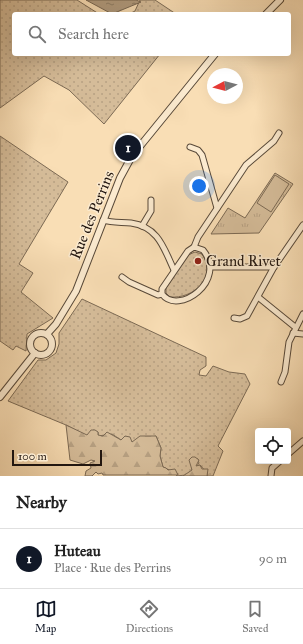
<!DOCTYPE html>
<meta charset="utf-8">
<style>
body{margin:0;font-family:"IM FELL Great Primer",serif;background:#f6f6f6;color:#222}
.controls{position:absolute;right:12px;bottom:12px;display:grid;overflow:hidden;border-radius:4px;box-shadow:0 4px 16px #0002}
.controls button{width:36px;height:36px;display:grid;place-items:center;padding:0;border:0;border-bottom:1px solid #e0e0e0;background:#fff;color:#222;font:20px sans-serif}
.compass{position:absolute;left:207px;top:68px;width:36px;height:36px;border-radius:50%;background:#fff;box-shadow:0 4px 16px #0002;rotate:263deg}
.scale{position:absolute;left:12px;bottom:10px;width:90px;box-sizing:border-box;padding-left:4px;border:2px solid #231710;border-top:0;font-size:11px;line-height:14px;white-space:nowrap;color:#231710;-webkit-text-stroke:3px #fbeacf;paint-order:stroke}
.you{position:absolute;left:199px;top:186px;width:14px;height:14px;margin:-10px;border:3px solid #fff;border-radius:50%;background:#1a73e8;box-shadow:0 0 0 6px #1a73e833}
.badge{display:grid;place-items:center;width:26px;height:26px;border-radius:50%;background:#111827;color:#fff;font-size:13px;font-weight:700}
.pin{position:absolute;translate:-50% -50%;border:2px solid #fff;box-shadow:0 1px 4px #0006}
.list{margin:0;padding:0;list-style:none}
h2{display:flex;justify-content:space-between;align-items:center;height:52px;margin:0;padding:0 16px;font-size:17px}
h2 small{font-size:13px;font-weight:400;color:#767676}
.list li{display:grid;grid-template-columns:26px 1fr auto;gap:12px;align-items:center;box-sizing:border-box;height:60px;padding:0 16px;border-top:1px solid #e0e0e0}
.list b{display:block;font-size:15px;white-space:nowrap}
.list p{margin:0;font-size:13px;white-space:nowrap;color:#767676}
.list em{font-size:13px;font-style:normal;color:#767676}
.icon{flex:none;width:22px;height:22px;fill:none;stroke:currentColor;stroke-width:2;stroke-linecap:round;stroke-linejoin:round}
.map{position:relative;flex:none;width:303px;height:476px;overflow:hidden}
.search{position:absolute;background:#fff;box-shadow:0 4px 16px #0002;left:12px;right:12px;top:12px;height:44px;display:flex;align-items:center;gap:10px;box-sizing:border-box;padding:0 14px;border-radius:4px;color:#767676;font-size:15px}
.sheet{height:112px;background:#fff}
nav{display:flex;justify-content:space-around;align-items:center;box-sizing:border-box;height:56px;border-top:1px solid #e0e0e0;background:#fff;font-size:11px;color:#767676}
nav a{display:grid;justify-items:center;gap:2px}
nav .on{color:#111827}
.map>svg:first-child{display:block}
</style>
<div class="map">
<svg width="303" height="476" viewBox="0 0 303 476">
<defs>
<pattern id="grass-dots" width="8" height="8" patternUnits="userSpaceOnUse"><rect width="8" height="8" fill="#d5bc99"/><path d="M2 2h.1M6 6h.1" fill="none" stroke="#b7a183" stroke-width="1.8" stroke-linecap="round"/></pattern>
<pattern id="forest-firs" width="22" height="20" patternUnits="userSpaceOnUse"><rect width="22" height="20" fill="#d5bc99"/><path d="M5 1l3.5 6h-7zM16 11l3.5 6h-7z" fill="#b7a183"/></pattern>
<pattern id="park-tufts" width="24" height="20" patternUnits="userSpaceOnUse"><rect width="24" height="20" fill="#d5bc99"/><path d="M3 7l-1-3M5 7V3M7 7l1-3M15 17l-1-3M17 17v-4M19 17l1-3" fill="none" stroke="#b7a183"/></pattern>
<pattern id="water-ripples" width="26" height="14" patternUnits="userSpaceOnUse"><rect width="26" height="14" fill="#b09a7d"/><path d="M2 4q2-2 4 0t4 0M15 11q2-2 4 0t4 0" fill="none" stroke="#8f7d65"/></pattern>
</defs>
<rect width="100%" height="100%" fill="#f9deb5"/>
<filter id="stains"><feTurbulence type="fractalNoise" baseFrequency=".005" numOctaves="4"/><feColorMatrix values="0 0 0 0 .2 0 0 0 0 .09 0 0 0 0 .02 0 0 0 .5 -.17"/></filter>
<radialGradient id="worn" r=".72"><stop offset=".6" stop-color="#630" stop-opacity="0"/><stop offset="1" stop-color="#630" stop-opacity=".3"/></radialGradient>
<g fill="url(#grass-dots)" stroke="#7c6a54">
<path d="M0,0H77L99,14H14V54H160L104,124L69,90L44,76L0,108Z"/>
<path d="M140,0H155L176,14H129L135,11Z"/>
<path d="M0,136L68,182L19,264L33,273L21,292L53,318L27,334L26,351L16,346L13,350L0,341Z"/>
<path d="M195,252L202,254C218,278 193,299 170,297L166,293V288L188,255Z"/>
<path d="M82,299L206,357V366L200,370L199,375L206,376L213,366L229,372L245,374L250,384L218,446L223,451L213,476H207L208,474L200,465L196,467L199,463L197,458L192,466V471L186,475L176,476L178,474L163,467L160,456L161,448L156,436L132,442L121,440L112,434L98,436V432L93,430L87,436L66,425L8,401L38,360H46L56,353L59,344V333Z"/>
</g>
<g fill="url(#forest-firs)" stroke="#7c6a54">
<path d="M66,425L87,435L91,430H95L98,432V435L103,436L107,432L121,440L125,436L130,437L132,442L140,436H156L161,448L160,456L163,467L166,468L168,470L175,469L178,475H103L102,473L98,474L96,472L92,476H85L86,471L91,468L90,463L95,461L91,460L83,464L70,460Z"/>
<path d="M192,457H195L199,460L196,466L200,465L202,469H208L207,476H183L192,470L189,460Z"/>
</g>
<path fill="url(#park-tufts)" stroke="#7c6a54" d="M275,173L293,184L259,233L211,234L228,208L245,218Z"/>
<path fill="#d5bc99" stroke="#7c6a54" d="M275,175L289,184L271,212L257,203Z"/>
<path fill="url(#water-ripples)" stroke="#786651" d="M86,0H136L141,2L112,14Z"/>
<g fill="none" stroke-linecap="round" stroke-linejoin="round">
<defs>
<g id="minor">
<path d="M190,147L198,150L202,155L217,208"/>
<path d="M103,220C112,223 121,222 131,223C159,227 164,249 174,270"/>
<path d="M142,226L151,211V200"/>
<path d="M194,247L198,237L246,165L274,141L279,133"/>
<path d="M210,267H274"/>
<path d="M122,277L129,282L158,295L162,294C178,316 228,281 203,250L194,247L188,251L162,289V294"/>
<path d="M258,297L295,327"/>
<path d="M234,318L240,319L247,316L274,267L303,225"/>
<path d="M293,333L303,334"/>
<path d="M281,382L285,372L289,342L303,314"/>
<path d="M288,454L303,441"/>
<path d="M271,476L272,468L280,461"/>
</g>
<g id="tertiary">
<path d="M266,14L280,0"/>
<circle cx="41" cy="344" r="11"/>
<path d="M47,334L56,324L76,291L120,178L132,156L215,54"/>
<path d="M0,397L35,353"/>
</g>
</defs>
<use href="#minor" stroke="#584939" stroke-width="7"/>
<use href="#tertiary" stroke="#584939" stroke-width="8"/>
<use href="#minor" stroke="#fbeacf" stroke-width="5"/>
<use href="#tertiary" stroke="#fbeacf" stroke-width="6"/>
</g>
<circle fill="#8f2418" stroke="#fbeacf" stroke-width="1.5" cx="198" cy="261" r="4"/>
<g text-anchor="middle" stroke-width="3" stroke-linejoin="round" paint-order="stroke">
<g font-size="15" fill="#231710" stroke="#fbeacf">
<text transform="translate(92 215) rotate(-68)" y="5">Rue des Perrins</text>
</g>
<g font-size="15" fill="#231710" stroke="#fbeacf" text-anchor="start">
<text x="206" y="266">Grand Rivet</text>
</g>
</g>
<rect width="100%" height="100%" filter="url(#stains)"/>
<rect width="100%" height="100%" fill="url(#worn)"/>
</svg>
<div class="controls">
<button><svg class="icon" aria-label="locate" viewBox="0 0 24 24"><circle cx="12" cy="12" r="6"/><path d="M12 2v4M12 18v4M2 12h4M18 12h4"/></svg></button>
</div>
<svg class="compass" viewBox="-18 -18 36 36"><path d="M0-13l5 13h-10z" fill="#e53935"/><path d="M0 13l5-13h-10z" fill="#767676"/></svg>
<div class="scale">100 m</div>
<div class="you"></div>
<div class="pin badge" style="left:128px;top:148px">1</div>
<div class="search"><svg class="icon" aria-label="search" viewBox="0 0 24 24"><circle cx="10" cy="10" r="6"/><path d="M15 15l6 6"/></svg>Search here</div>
</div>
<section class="sheet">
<h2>Nearby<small></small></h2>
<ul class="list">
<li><span class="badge">1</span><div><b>Huteau</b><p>Place · Rue des Perrins</p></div><em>90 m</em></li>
</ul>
</section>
<nav>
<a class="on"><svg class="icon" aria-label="map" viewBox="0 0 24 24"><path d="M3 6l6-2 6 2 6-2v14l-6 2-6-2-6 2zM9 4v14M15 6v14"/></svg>Map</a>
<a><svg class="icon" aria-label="directions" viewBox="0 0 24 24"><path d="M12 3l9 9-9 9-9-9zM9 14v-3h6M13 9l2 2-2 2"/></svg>Directions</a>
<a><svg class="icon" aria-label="saved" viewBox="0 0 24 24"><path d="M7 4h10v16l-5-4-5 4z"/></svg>Saved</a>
</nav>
